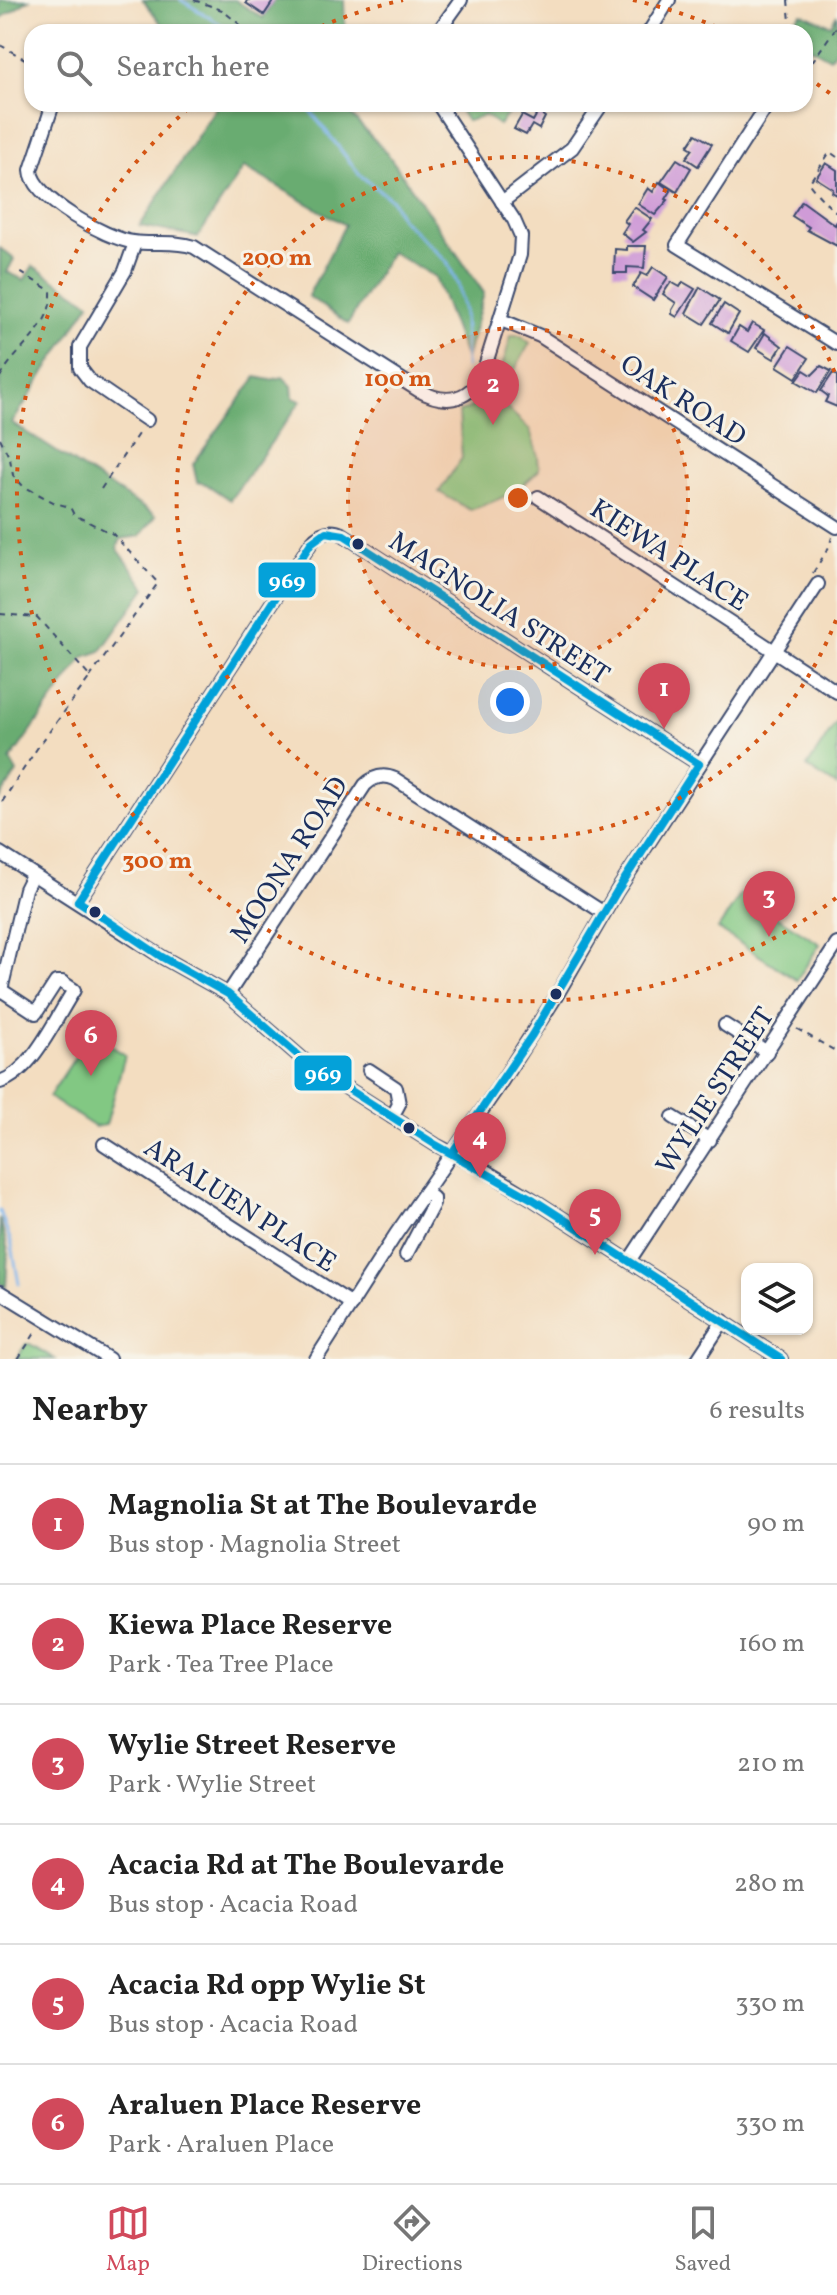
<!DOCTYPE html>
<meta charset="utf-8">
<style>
body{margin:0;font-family:Vollkorn,serif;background:#f6f6f6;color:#222}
.controls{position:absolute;right:24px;bottom:24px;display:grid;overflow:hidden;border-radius:16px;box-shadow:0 2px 6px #0004}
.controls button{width:72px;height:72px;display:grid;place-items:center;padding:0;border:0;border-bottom:2px solid #e0e0e0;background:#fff;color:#222;font:40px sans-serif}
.you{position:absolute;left:510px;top:702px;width:28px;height:28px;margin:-20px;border:6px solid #fff;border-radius:50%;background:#1a73e8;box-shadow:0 0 0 12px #1a73e833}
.badge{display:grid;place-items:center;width:52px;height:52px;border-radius:50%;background:#d1495b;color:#fff;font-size:26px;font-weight:700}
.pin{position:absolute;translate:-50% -66px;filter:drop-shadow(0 2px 4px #0008)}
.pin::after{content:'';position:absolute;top:42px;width:28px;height:24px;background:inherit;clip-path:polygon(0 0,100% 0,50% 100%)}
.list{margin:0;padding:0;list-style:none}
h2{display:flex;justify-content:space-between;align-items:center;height:104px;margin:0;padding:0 32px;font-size:34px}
h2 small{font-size:26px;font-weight:400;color:#767676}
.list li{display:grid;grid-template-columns:52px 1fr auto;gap:24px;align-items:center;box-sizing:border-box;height:120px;padding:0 32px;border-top:2px solid #e0e0e0}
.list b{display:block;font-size:30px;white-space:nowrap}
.list p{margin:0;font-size:26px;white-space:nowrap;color:#767676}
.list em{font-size:26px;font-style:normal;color:#767676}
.icon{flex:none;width:44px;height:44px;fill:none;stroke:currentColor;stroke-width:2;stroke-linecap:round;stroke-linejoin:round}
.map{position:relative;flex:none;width:837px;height:1359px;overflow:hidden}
.search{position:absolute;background:#fff;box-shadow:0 2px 6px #0004;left:24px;right:24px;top:24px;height:88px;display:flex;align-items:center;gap:20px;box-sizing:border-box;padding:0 28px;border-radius:24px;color:#767676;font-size:30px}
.sheet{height:824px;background:#fff}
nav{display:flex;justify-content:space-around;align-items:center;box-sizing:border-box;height:112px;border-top:2px solid #e0e0e0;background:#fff;font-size:22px;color:#767676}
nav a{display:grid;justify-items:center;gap:4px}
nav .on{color:#d1495b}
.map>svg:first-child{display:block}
</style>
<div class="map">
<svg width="837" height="1359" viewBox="0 0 837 1359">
<rect width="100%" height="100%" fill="#f7f3e8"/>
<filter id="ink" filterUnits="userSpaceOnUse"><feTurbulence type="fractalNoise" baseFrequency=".0125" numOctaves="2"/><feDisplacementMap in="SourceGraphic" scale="16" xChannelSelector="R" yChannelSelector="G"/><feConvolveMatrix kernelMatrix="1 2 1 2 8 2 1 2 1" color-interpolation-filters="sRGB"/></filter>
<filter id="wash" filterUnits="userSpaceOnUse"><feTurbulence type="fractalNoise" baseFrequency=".006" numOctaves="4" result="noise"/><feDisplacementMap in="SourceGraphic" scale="32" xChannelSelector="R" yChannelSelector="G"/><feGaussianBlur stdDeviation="1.8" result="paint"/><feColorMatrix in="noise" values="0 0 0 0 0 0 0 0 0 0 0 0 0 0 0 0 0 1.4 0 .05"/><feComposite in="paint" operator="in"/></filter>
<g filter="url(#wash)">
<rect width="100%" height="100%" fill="#f3ddc0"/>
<g fill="#82c883" stroke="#4e7c70" stroke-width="2">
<path d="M456,104H516L499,125L485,115L467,121Z"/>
<path d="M511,335H520L530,343L498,399L530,430L538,457L539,470C519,492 497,501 470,510L439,492L462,458L459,412C495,402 503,367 511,335Z"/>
<path d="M837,721V786L807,767Z"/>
<path d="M741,894L820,944L797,980L718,929Z"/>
<path d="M91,1033L125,1055L106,1125L95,1127L49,1097Z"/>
<path d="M26,1344H30L55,1359H16Z"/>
</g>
<g fill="#69ac71" stroke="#426e68" stroke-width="2">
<path d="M0,0H29L0,19Z"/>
<path d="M143,0H235L263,18L274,0H344L345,32H168Z"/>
<path d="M801,13L831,25L837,14V47L830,58L805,44V32H795L791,23Z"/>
<path d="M218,104H348V112L387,153L484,293L466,360L435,277L391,252L348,324L308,296L345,225L244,167L198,237L140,226Z"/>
<path d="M0,248L14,259L7,272L24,280L33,266L90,303L12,423L156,516L140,536L121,539L117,548L146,588L101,651L84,657L10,760L17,772L0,798Z"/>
<path d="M256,377L270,380L283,377L292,386L293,398L301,401L230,500L206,484L197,482L193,464Z"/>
<path d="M0,1219L8,1251L6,1287L0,1283Z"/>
</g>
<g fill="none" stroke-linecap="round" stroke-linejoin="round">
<g stroke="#7db4ec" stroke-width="3">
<path d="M181,0L233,32"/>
<path d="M305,104L361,176L392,200L401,218L447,262L458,285L464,311L466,368"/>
<path d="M0,1211L12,1245L19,1284"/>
</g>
</g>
<g id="blocks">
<g fill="#cf9bd7">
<path d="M247,0H274L264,15L246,3Z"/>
<path d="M538,112L545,117L539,129L532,125L526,135L514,129L522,115L533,121Z"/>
<path d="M696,134L712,144L698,166L686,158L693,149L688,146Z"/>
<path d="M677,159L691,168L677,192L661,182Z"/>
<path d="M826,163L837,170V195L832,192L833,189L816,178Z"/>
<path d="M659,182L671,191L666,199L668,200L655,215L638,204L648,188L653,192Z"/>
<path d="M802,201L835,225L837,221V246L807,230L809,227L792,216Z"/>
<path d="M634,207L652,219L643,230L646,232L633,242L622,233L628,224L624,221Z"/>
<path d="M627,246H646L644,268L627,267V273H614L615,249L627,250Z"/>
<path d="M653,267L668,277L653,300L633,287L641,273L647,276Z"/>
<path d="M671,282L680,287L683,282L695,289L677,317L672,314V310L676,303L663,294Z"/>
<path d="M700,287L720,300L704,324L686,313Z"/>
<path d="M724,304L739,314L728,333L712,323Z"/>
<path d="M752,323L764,330L749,352L731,341L739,327L747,332Z"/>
<path d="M765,333L782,346L774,359L756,348Z"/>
<path d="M790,346L809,358L796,378L777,366Z"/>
<path d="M821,366L831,371L817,393L796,381L804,370L812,375Z"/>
<path d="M833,373L837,376V407L825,402L828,396L821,391Z"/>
</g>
</g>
</g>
<g filter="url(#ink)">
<use href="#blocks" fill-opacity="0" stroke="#3b496d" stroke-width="2"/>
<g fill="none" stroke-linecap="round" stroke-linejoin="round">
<defs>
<g id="minor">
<path d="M438,32L461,0"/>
<path d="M649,32L669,0"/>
<path d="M53,104L31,170C32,198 107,239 133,242C154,245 174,240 194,247L418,390C443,404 466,403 482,376L520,255L521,236L514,220L438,104"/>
<path d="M764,110L677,245L837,344"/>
<path d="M502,202L572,148L602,104"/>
<path d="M135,243L125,271L80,347V368L90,381L147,420"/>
<path d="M501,320L540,336L837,527"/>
<path d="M538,497L837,692"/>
<path d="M0,853L162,957L228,994L306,1062L436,1145L477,1166L534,1200L781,1359"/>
<path d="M78,901L311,543C320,532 330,528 344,535L699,764"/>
<path d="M1,990L25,889L32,875"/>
<path d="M228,994L365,785C374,776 384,774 395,779L604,913"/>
<path d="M725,1025L767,1052"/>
<path d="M369,1070L396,1088L399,1104L392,1117"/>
<path d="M0,1082C34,1070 55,1019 74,990L62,982H56L36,1013L1,990"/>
<path d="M673,1117L710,1140"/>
<path d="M104,1144L352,1304"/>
<path d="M406,1255L433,1204V1198L425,1192"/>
<path d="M629,1261L837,944"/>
<path d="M0,1292L109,1359"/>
<path d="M316,1359L396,1234L498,1087L555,998L617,891L818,584"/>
<path d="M698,1359L723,1321"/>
</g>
</defs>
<use href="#minor" stroke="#3b496d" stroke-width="16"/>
<g stroke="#3b496d" stroke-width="2" stroke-dasharray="6 6" stroke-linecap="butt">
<path d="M194,0L222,10L249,32"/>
<path d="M788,0L791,32"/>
<path d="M0,45L32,63"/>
<path d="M805,49L814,57"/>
<path d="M805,72L837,26"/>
<path d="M774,109L780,108L783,104"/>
<path d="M837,157L830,152L809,183C810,187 833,211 837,213"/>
<path d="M0,377C16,348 53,328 51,291L20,272"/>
<path d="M0,438L10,459L13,475L23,486L55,503L70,507L74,515L113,534L158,583L90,677"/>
<path d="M101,489L140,431"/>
<path d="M813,573L829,547L832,537"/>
<path d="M0,614L37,617L90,677L38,747L0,805"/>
<path d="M797,1029L837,1052"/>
<path d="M18,1359L37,1330"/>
</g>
<use href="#minor" stroke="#fff" stroke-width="12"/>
<defs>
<g id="bus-1">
<path d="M78,901L311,543L326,532L344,535L699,764"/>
<path d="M78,901L162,957L228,994L306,1062L436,1145L534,1200L781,1359"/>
<path d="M452,1153L532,1035L617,891L699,764"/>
</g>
</defs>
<use href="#bus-1" stroke="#f7f3e8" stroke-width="14"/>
<use href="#bus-1" stroke="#04a1d9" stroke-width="8"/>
</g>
</g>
<circle cx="518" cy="498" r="170" fill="#d45514" fill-opacity=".12"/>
<g fill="none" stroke="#d45514" stroke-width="4" stroke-dasharray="4 8">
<circle cx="518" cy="498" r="170"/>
<path d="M836 620A341 341 0 1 1 836 376"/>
<path d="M836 898A511 511 0 0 1 190 107M310 31A511 511 0 0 1 403 0M633 0A511 511 0 0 1 726 31M807 77A511 511 0 0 1 836 98"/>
</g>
<g fill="#1b2f5e" stroke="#f7f3e8" stroke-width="3">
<circle cx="358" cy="544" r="7"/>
<circle cx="95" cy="912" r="7"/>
<circle cx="556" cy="994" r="7"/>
<circle cx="409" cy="1128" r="7"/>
</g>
<g text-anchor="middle" stroke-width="6" stroke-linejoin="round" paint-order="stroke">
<g font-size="28" fill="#1b2f5e" stroke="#f7f3e8">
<text transform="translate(684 399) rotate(33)" y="10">OAK ROAD</text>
<text transform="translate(670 554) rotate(33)" y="10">KIEWA PLACE</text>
<text transform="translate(500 607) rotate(33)" y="10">MAGNOLIA STREET</text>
<text transform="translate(288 859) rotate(-57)" y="10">MOONA ROAD</text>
<text transform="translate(714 1090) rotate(-57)" y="10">WYLIE STREET</text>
<text transform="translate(241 1204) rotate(33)" y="10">ARALUEN PLACE</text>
</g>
</g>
<circle cx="518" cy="498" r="12" fill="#d45514" stroke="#f7f3e8" stroke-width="4"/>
<g font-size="24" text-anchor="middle" font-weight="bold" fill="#d45514" stroke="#f7f3e8" stroke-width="6" stroke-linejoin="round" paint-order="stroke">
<text x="277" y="265">200 m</text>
<text x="398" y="386">100 m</text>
<text x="157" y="868">300 m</text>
</g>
<g stroke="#f7f3e8" stroke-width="3">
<rect x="257" y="561" width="60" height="38" rx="8" fill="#04a1d9"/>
<rect x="293" y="1054" width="60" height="38" rx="8" fill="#04a1d9"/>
</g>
<g font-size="22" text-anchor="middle" font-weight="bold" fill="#fff">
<text x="287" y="588">969</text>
<text x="323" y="1081">969</text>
</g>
</svg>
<div class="controls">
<button><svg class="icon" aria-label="layers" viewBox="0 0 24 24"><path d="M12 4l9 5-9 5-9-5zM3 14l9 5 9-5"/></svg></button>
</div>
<div class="you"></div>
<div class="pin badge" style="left:664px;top:729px">1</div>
<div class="pin badge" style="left:493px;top:425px">2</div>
<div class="pin badge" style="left:769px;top:937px">3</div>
<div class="pin badge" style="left:480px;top:1178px">4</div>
<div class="pin badge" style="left:595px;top:1255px">5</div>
<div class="pin badge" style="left:91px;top:1076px">6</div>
<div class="search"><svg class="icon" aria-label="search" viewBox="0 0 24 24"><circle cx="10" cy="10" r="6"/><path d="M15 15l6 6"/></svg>Search here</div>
</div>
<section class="sheet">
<h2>Nearby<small>6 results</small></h2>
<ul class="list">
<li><span class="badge">1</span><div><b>Magnolia St at The Boulevarde</b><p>Bus stop · Magnolia Street</p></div><em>90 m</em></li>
<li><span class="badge">2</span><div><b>Kiewa Place Reserve</b><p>Park · Tea Tree Place</p></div><em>160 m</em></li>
<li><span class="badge">3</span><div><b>Wylie Street Reserve</b><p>Park · Wylie Street</p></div><em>210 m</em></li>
<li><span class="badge">4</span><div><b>Acacia Rd at The Boulevarde</b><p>Bus stop · Acacia Road</p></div><em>280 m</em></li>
<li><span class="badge">5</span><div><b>Acacia Rd opp Wylie St</b><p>Bus stop · Acacia Road</p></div><em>330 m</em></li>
<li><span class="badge">6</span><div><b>Araluen Place Reserve</b><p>Park · Araluen Place</p></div><em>330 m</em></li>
</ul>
</section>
<nav>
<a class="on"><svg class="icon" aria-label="map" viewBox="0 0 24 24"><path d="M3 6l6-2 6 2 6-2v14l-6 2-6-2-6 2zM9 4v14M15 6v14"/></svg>Map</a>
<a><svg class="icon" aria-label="directions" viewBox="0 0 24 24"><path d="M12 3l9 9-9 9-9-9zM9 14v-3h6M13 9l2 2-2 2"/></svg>Directions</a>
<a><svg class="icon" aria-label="saved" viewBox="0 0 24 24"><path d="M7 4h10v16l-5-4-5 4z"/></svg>Saved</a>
</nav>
